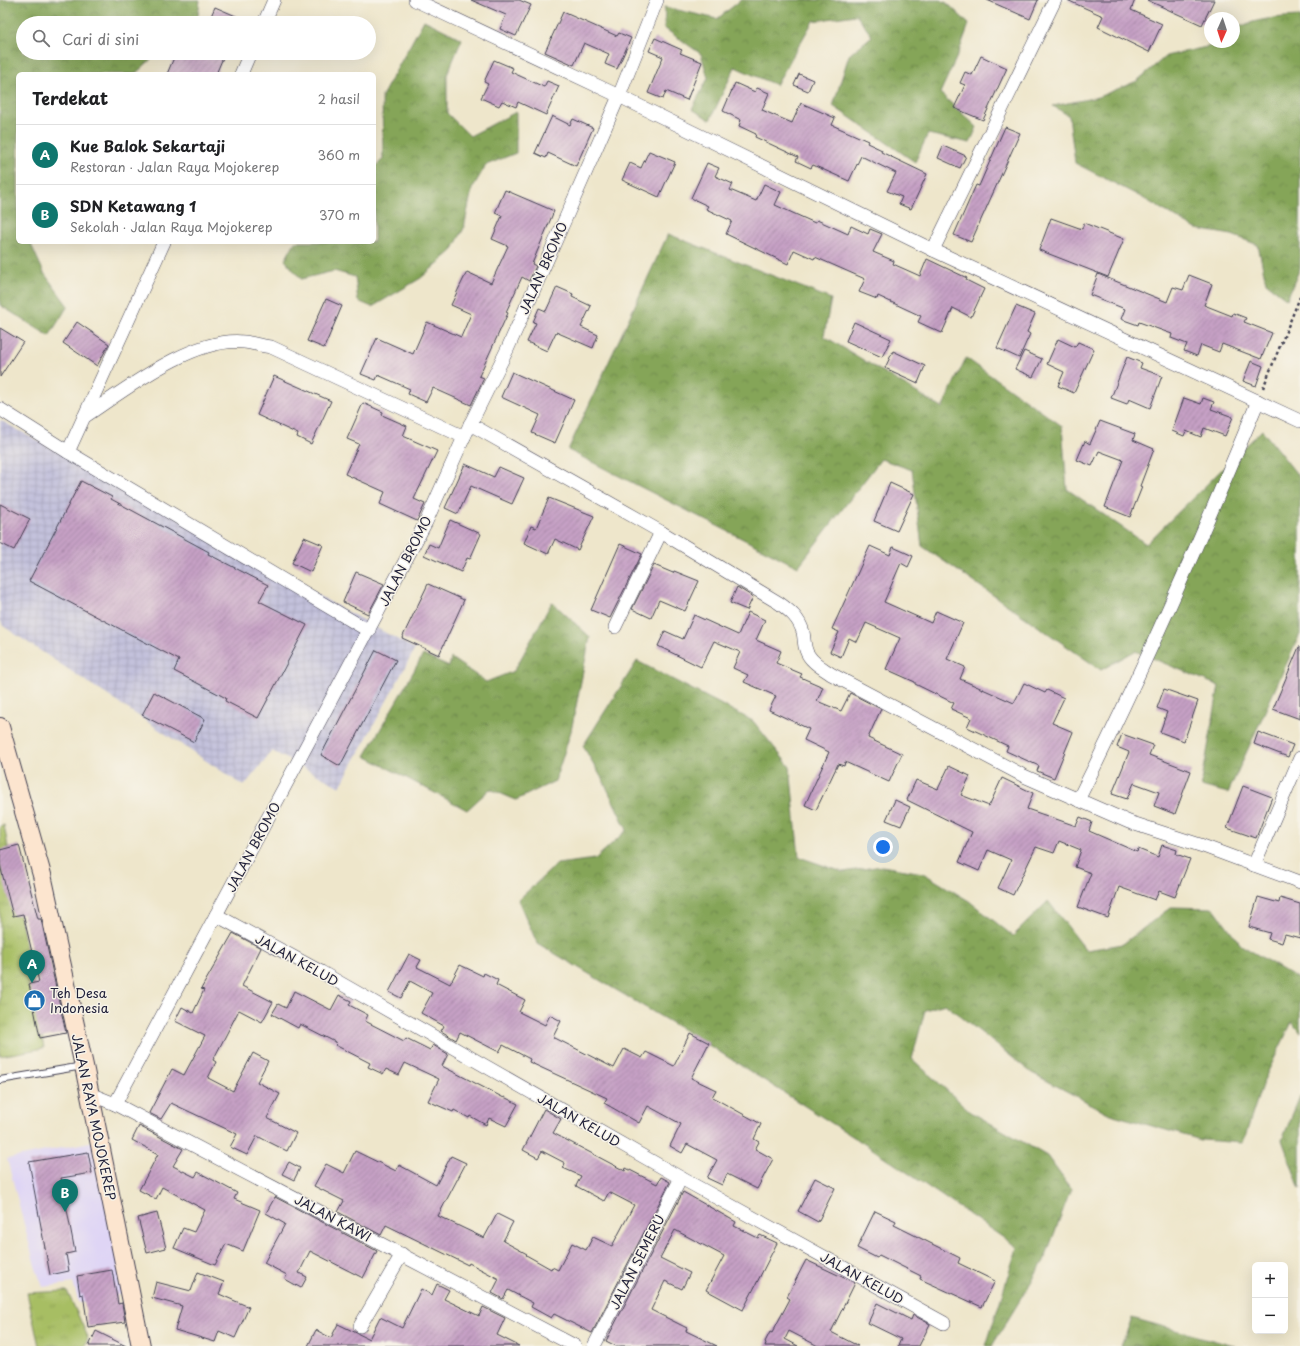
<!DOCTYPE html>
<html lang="id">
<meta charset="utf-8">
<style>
body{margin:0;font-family:"Playpen Sans",sans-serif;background:#f6f6f6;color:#202124}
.controls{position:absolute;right:12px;bottom:12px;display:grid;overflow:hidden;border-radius:6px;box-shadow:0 4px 16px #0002}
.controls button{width:36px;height:36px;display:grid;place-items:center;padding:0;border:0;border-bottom:1px solid #e0e0e0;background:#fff;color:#202124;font:20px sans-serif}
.compass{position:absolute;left:1204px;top:12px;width:36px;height:36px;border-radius:50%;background:#fff;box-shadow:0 4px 16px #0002;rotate:183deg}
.you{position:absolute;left:883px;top:847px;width:14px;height:14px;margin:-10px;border:3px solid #fff;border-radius:50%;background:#1a73e8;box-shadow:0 0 0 6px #1a73e833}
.badge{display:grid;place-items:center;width:26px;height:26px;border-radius:50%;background:#0f766e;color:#fff;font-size:13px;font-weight:700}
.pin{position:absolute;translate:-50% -33px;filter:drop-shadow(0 1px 2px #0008)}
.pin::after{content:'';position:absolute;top:21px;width:14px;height:12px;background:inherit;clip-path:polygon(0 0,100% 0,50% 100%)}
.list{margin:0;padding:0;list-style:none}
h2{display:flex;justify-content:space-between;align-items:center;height:52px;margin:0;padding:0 16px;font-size:17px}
h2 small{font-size:13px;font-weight:400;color:#757577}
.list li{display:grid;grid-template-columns:26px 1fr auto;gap:12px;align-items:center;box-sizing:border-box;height:60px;padding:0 16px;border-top:1px solid #e0e0e0}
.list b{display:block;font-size:15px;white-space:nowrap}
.list p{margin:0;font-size:13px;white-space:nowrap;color:#757577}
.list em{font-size:13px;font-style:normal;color:#757577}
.icon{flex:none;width:22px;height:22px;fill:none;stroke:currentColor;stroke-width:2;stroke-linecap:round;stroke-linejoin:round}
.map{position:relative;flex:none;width:1300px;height:1346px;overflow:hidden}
.search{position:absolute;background:#fff;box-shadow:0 4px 16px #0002;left:16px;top:16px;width:360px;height:44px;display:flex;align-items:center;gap:10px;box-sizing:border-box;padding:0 14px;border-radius:22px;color:#757577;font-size:15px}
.panel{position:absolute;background:#fff;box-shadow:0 4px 16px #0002;left:16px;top:72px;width:360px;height:172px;border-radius:6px}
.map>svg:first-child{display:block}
</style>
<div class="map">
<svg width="1300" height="1346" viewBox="0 0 1300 1346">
<defs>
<pattern id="industrial-grid" width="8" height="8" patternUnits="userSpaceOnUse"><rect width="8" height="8" fill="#c3c1db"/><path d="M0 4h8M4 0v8" fill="none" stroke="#a7a6bd"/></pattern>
<pattern id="grass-tufts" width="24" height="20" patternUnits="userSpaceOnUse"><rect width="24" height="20" fill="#a7be63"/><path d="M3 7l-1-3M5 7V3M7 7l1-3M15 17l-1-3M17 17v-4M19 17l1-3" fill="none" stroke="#8fa357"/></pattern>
<pattern id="forest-crowns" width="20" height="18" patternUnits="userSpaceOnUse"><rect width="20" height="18" fill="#85a559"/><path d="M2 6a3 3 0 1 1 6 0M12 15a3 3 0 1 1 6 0" fill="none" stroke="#6c864b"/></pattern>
<pattern id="building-hatch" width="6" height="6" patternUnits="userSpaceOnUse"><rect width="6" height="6" fill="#c6a0c5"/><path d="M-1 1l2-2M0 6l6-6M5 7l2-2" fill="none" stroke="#a082a1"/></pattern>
</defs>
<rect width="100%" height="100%" fill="#f7f3e8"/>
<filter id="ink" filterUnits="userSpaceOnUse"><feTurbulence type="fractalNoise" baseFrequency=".025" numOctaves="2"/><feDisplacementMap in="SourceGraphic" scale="8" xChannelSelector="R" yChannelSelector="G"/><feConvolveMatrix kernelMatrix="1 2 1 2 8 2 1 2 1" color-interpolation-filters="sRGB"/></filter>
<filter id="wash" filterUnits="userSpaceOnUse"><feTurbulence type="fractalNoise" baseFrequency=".012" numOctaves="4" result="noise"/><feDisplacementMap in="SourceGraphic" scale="16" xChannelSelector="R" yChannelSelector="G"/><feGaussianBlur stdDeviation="0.9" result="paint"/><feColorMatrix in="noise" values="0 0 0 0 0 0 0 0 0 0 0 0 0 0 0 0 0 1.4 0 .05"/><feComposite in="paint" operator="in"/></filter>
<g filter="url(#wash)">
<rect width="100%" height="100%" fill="#eee6cb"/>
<path fill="#dfd5f5" d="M95,1141L127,1293L79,1303L73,1283L43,1287L35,1266L7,1159Z"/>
<path fill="url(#industrial-grid)" d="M0,420L415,649L340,787L272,751L244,786L3,626L0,620Z"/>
<g fill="url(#grass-tufts)" stroke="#64704f">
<path d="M4,825L44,1048L0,1056V826Z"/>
<path d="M67,1291L88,1337L85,1346H39L27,1293Z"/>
</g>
<g fill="url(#forest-crowns)" stroke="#54644a">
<path d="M0,0H200L198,16L190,23H23V53H158L135,74H18V242H30L44,273L68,306L49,336L0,305Z"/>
<path d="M741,0H941L947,3L969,24L959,52L940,93L977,127L970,143L928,134L915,162L833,106L849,55L872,36L856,15L813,21L776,85L735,67L710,120L692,109L708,78L701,54L664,28L665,7L717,19Z"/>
<path d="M1300,16V268L1287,299L1266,283L1258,245L1232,235L1196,229L1141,197L1075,163L1069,116L1053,106L1098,97L1137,81L1166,56L1211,46L1217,42H1234V30C1251,19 1279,17 1300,16Z"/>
<path d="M424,20L462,39L447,75V113L470,136L516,112V153L486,165L472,189L464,228L452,251L421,278L372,307L358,301L355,277L334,271L301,279L285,260L295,242H374V168L383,159L382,96Z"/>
<path d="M668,234L831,299L824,336L942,408L966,358L1062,426L1067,489L1146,544L1262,430L1300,478V634L1228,793L1201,786L1219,686L1135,651L1101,670L922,546L912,470L881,459L798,567L568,450Z"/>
<path d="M552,602L590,637L571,731L555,781L516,800L490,789L467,810L365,756L423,655L449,667L451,658L486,682L514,671Z"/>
<path d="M637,661L753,721L790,767L799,857L843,872L882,866L923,873L969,901L1013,936L1048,901L1086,950L1123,944L1171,907L1214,908L1241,945L1300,980V1033L1292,1022L1263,1082L1243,1143L1201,1140L1110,1114L1032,1073L945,1004L925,1010L912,1059L971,1112L1047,1156L1071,1189L1044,1261L992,1346H986L1017,1247L871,1148L707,1044L537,943L518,900L557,864L595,859L627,830L604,782L583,746Z"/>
<path d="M1300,1096V1189L1282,1140Z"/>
<path d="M1132,1318L1234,1346H1235H1121Z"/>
</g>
<g id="blocks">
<g fill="url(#building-hatch)">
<path d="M471,0H519L531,5L516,36L500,29L506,15Z"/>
<path d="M987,0H1038L1030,19Z"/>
<path d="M1067,0H1135L1131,10L1162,24L1149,52L1098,27L1103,16Z"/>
<path d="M1147,0H1214L1202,25Z"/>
<path d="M215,7L252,23H208Z"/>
<path d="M563,12L617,36L619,33L631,38L617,69L605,64L609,54L584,43L574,65L545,52Z"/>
<path d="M655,38L682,50L680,53L702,62L687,100L666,91L663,99L648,93L663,57L649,51Z"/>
<path d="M176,53H225L216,74H167Z"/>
<path d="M981,56L1007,68L983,120L954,108L965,85L960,83L965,72L972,75Z"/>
<path d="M494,60L513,68L511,72L544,87L547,81L559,86L546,115L518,102L516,107L502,101L499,106L481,98L488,84L484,82Z"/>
<path d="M799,74L813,80L808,91L794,85Z"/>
<path d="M735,83L755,92L757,88L769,93L762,110L792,123L801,103L835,118L832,125L868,141L867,143L882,150L881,152L927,174L911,209L899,204L902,197L887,191L896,173L861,156L849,181L813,165L811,168L796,161L798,157L755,137L756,134L739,126L741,120L723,111Z"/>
<path d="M552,116L570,125L573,119L593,128L576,166L548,153L546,158L535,153Z"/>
<path d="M1005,127L1020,133L971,242L954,235L976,185L979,186Z"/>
<path d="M943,146L966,156L960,168L938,158Z"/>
<path d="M649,151L675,162L659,197L622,180L630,163L641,168Z"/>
<path d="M707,163L719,168L715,176L733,184L730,190L756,201L764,184L781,192L775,205L815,223L817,220L848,234L851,226L868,234L870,229L882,234L873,252L894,261L893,264L920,276L927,259L967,278L966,280L984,289L971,317L953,308L942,333L918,322L921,316L878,296L877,299L859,292L865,279L815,257L814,259L794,250L788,264L726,234L732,221L706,209L708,206L691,198Z"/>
<path d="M505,190L554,211L532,264L536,266L529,281L522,277L506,312L508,313L479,376L484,378L471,405L433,388L426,402L408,394L410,389L378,375L376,380L361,374L377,338L413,354L427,322L461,337L471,314L451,305L458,290L467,272L491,283L508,246L492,239L502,216L495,213Z"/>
<path d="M1051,218L1082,229L1084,223L1124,239L1108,277L1039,250Z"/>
<path d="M1098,274L1167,302L1173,287L1183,290L1189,275L1212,284L1204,305L1232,316L1233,313L1246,318L1244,322L1272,333L1261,359L1222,344L1219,352L1201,345L1197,356L1184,351L1187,344L1171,338L1172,334L1139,322L1138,325L1121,319L1125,309L1090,295Z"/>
<path d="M557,287L573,294L572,297L591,306L581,327L598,335L593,348L556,332L547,351L527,342L536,323L533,322L539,308L546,311Z"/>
<path d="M326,299L342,306L324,348L307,341Z"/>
<path d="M1016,306L1035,314L1027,332L1030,334L1019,358L997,348Z"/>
<path d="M77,322L109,344L97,366L63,343Z"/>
<path d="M854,322L891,339L882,357L846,341Z"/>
<path d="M0,328L23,342L0,377Z"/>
<path d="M1058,339L1075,347L1078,342L1094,349L1074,393L1058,386L1064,372L1047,364Z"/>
<path d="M893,351L925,366L918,383L885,368Z"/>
<path d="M1024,351L1042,359L1033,377L1015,369Z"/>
<path d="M1127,357L1142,363L1140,368L1162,376L1150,408L1129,399L1127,404L1111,398Z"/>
<path d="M1251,361L1263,366L1256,386L1243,381Z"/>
<path d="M512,372L574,400L555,443L532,433L540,415L501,397Z"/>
<path d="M274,376L331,401L311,444L297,437L298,434L257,415Z"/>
<path d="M1184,398L1201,404L1203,398L1214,402L1211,409L1233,417L1225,436L1204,428L1201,437L1186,431L1184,436L1172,431Z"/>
<path d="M363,403L383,412L382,415L407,426L403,436L437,451L414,499L425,504L417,521L380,504L385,492L345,474L359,444L347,439Z"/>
<path d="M1100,421L1135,434L1133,440L1154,449L1140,486L1142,487L1130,517L1105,507L1123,460L1099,451L1092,466L1077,460L1085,441L1090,444Z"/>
<path d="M465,464L494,477L499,467L524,478L512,504L471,486L458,514L445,508Z"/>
<path d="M81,481L112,497L111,499L209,552L208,554L268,585L259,601L307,625L258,718L225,701L226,698L174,671L179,660L29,581Z"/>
<path d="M890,483L914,494L897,531L874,521Z"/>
<path d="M549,498L594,516L578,550L555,539L548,554L524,543L531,526L536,528Z"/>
<path d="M0,504L30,519L14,550L0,543Z"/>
<path d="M450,520L481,534L470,559L467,558L461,572L424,555L429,544L438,548Z"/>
<path d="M304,537L323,545L311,572L292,563Z"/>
<path d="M620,544L642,554L610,618L591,610Z"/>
<path d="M870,546L890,555L893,547L913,556L908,567L901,563L884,602L931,623L936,611L963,623L947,659L965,667L960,679L1014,703L1024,683L1045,693L1047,690L1064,698L1052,723L1073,732L1054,778L1037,771L1039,766L1006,751L1008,746L967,727L971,718L951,709L954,703L915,684V682L886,669L900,638L866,623L857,642L849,638L841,657L830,652L839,632L832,629Z"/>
<path d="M654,565L673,573L674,571L699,581L685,611L659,600L651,618L632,609Z"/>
<path d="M356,572L384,584L368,614L343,602Z"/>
<path d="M428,584L464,600L439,655L402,638Z"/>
<path d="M737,587L753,597L747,610L730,603Z"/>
<path d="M748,612L765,620L756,640L781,651L776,663L802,674L800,677L823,687L817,701L841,711L850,693L881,709L868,738L902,754L889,782L845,762L844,766L838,764L816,810L805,805L829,752L804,740L809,729L769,710L776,696L744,682L748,675L733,668L740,652L714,641L701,667L658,646L665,631L683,639L694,615L738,635Z"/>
<path d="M1299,647H1300V719L1273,709Z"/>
<path d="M376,650L396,660L340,766L321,755Z"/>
<path d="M1164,689L1198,701L1184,741L1160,732L1167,712L1157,708Z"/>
<path d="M154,692L205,719L194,742L142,715Z"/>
<path d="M1258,732L1293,745L1288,757L1254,744Z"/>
<path d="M1122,734L1153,745L1149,755L1191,771L1175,814L1154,806L1159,792L1134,783L1127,799L1112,794L1129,752L1117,747Z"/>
<path d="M949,766L970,776L961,795L989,806L1002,778L1033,793L1027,809L1076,826L1080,817L1092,822L1089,831L1137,852L1138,849L1158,857L1162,845L1177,850L1176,854L1190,859L1175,897L1159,891L1155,900L1119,887L1108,918L1078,907L1091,873L1075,867L1081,850L1059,841L1054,853L1036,847L1013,895L998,888L1011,860L988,850L979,871L959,862L972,832L907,800L916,780L938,789Z"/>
<path d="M1243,786L1272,797L1256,838L1227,828Z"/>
<path d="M895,800L910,807L901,826L886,820Z"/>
<path d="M19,845L38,919H41L66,1033L40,1038L29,984L39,982L23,914L13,916L0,865V850Z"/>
<path d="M1258,897L1279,903L1280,898L1300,904V938L1285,934L1282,943L1268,939L1270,933L1249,927Z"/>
<path d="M233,933L261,948L242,986L273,1002L262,1022L239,1010L213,1060L216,1062L208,1078L233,1091L253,1053L268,1061L257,1082L280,1094L267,1118L296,1133L287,1151L257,1136L247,1155L230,1147L237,1134L171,1103L161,1119L149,1113L172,1069L184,1075L205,1036L175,1021L182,1007L193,1013L204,990L201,989Z"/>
<path d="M409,954L421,960L417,967L450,984L460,965L483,976L484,973L498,980L496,985L525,1000L519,1012L545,1025L550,1015L561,1021L553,1037L614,1068L624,1049L642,1058L646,1052L674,1066L690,1033L709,1043L691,1078L716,1090L712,1097L761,1124L754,1139L759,1142L755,1149L773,1159L757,1189L727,1174L722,1185L707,1178L717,1160L687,1144L682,1153L670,1146L681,1124L648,1106L639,1123L604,1103L607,1098L529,1062L530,1059L503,1045L499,1052L460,1032L456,1040L441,1031L444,1026L421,1013L432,993L410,981L401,998L389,992Z"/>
<path d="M294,991L331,1010L339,995L351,1001L349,1005L368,1015L365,1021L404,1041L406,1038L430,1050L433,1045L448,1054L442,1066L504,1098V1097L518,1104L506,1126L489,1118L486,1125L470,1116L469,1118L454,1110L453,1112L428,1101L439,1079L405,1063L399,1075L386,1069L383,1074L368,1067L370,1063L335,1045L337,1043L300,1024L298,1028L272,1014L278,1004L286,1008Z"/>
<path d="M544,1109L561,1119L553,1133L625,1171L626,1168L657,1184L661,1177L670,1182L592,1333L554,1314L551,1318L531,1307L533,1303L508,1290L503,1299L492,1293L499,1279L469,1263L468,1265L386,1225L381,1235L338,1212L344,1201L314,1186L326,1164L344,1173L355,1151L396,1171L399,1165L436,1185L451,1156L466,1163L438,1216L484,1238L497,1214L513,1222L503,1241L527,1254L526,1255L551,1269L552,1267L558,1270L572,1243L586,1250L593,1237L612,1246L634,1205L609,1192L604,1201L576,1186L581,1176L563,1168L565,1163L542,1151L538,1158L523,1150Z"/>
<path d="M139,1126L183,1149L173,1166L195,1177L198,1172L237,1193L234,1199L260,1210L243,1251L226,1244L215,1265L174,1248L183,1228L194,1232L205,1210L162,1187L156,1199L139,1190L158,1154L132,1140Z"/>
<path d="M88,1152L92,1173L61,1178L75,1252L66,1254L69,1271L50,1275L29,1162Z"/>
<path d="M289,1162L300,1168L294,1180L282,1174Z"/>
<path d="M815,1178L835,1188L818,1222L798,1211Z"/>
<path d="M683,1192L736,1222L734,1226L758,1238L760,1235L777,1243L743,1310L706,1290L724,1256L675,1230L660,1258L690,1273L682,1289L665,1281L651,1310L687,1328L686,1331L717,1346H616L606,1341Z"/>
<path d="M275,1197L377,1251L363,1278L310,1251L299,1273L307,1277L301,1288L285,1279L287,1275L264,1263L285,1224L266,1213Z"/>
<path d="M875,1211L896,1221L894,1225L960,1258L958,1263L995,1281L982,1307L920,1279L921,1276L879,1255L877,1258L857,1248Z"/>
<path d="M157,1213L166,1248L147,1253L138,1218Z"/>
<path d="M806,1260L855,1283L831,1332L858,1346H818L789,1331L785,1339L798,1346H765L766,1343L765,1342L770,1332L772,1333L790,1299L787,1297Z"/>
<path d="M112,1270L118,1304L122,1303L125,1322L88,1327L83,1294L80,1295L77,1276Z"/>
<path d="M198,1272L224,1282L219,1294L249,1307L235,1338L219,1331L215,1342L175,1330L182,1306L152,1298L156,1282L191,1291Z"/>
<path d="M437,1284L449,1290L444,1299L479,1316L483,1307L505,1318L497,1335L519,1346H308L316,1330L331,1338L338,1324L369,1339L380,1317L402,1328L421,1289L432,1295Z"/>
<path d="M877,1303L911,1320L913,1315L930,1324L919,1346H898L901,1339L868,1323Z"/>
<path d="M96,1331L126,1346H89Z"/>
</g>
</g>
</g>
<g filter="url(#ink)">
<use href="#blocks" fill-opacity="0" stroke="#413f51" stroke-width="1"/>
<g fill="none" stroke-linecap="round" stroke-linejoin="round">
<defs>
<path id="service" d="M0,1080L83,1066"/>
<g id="minor">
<path d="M415,0L619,96L933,250L1300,421"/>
<path d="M264,23L274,0"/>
<path d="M241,74L250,53"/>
<path d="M933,250L1055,0"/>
<path d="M0,409L68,452L369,631"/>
<path d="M84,417C125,390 193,336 244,342C253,343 262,346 271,347L464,437"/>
<path d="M470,424L661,532L779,603C790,611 799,618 803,632C805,641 803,648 809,656C814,664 824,669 831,674L1024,776L1129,822L1203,846L1300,882"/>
<path d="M68,452L164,242"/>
<path d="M615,627L661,532"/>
<path d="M1078,800C1144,669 1202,536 1258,401"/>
<path d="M1254,865L1300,758"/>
<path d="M216,915L321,972L681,1178L944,1323"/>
<path d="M90,1094L115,1104L575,1346"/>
<path d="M115,1104L426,522L464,437L507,350L563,224L619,96L657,0"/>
<path d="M360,1326L402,1254"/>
<path d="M594,1346L681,1178"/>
</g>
<path id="secondary" d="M0,727L42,875L84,1066L141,1346"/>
</defs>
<use href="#service" stroke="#413f51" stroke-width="8"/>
<use href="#minor" stroke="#413f51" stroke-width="14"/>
<use href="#secondary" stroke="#413f51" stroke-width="20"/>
<path stroke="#413f51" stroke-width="2.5" stroke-dasharray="3 3" stroke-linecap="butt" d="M1263,388L1300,297"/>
<use href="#service" stroke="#fff" stroke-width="6"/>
<use href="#minor" stroke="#fff" stroke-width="13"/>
<use href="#secondary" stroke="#fce5cf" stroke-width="18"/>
</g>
</g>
<defs>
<symbol id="shop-disc" viewBox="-11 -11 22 22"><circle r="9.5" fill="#1f6fb2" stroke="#f7f3e8"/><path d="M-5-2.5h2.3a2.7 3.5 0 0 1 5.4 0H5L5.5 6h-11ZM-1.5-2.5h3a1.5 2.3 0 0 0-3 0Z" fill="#fff"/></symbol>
</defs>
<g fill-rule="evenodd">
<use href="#shop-disc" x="22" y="988" width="25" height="25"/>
</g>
<g text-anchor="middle" stroke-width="3" stroke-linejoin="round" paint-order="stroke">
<g font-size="13" fill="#22223b" stroke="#f7f3e8">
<text transform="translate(543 268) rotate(-66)" y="5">JALAN BROMO</text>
<text transform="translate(405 561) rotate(-63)" y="5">JALAN BROMO</text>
<text transform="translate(253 847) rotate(-62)" y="5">JALAN BROMO</text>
<text transform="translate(297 960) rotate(29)" y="5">JALAN KELUD</text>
<text transform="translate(94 1117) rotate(78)" y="5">JALAN RAYA MOJOKEREP</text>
<text transform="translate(579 1120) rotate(30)" y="5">JALAN KELUD</text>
<text transform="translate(333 1218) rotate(28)" y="5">JALAN KAWI</text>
<text transform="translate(637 1262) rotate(-63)" y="5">JALAN SEMERU</text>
<text transform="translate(862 1278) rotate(29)" y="5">JALAN KELUD</text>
</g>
<g font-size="13" fill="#22223b" stroke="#f7f3e8" text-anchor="start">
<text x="50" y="998">Teh Desa<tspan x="50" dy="15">Indonesia</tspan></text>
</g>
</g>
</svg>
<div class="controls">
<button>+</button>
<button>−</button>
</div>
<svg class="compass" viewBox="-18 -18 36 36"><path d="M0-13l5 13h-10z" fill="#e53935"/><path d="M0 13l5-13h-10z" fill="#757577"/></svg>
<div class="you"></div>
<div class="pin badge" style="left:32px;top:983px">A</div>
<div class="pin badge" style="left:65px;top:1212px">B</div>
<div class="search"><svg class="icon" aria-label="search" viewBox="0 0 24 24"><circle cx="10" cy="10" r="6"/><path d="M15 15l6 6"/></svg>Cari di sini</div>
<section class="panel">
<h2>Terdekat<small>2 hasil</small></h2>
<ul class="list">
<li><span class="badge">A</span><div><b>Kue Balok Sekartaji</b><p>Restoran · Jalan Raya Mojokerep</p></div><em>360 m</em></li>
<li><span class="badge">B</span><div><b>SDN Ketawang 1</b><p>Sekolah · Jalan Raya Mojokerep</p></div><em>370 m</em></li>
</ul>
</section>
</div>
